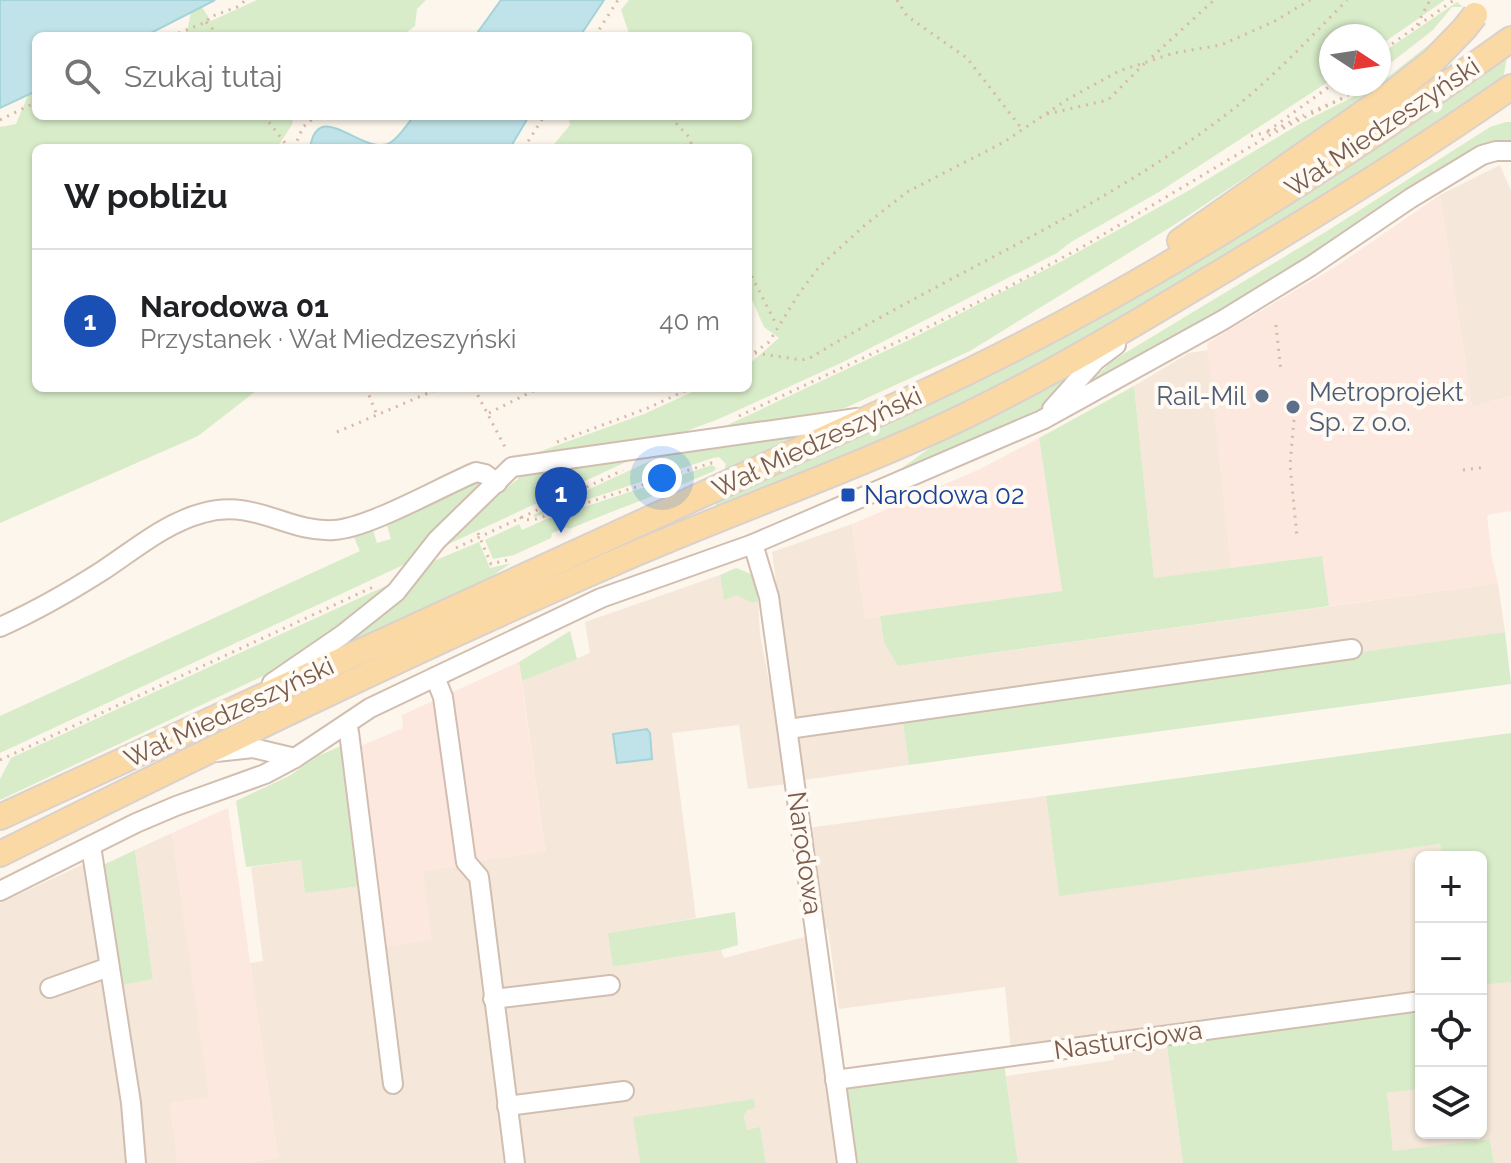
<!DOCTYPE html>
<html lang="pl">
<meta charset="utf-8">
<style>
body{margin:0;font-family:Raleway,sans-serif;background:#f2f2f2;color:#202124}
.controls{position:absolute;right:24px;bottom:24px;display:grid;overflow:hidden;border-radius:12px;box-shadow:0 2px 6px #0004}
.controls button{width:72px;height:72px;display:grid;place-items:center;padding:0;border:0;border-bottom:2px solid #e0e0e0;background:#fff;color:#202124;font:40px sans-serif}
.compass{position:absolute;left:1319px;top:24px;width:72px;height:72px;border-radius:50%;background:#fff;box-shadow:0 2px 6px #0004;rotate:102deg}
.you{position:absolute;left:662px;top:478px;width:28px;height:28px;margin:-20px;border:6px solid #fff;border-radius:50%;background:#1a73e8;box-shadow:0 0 0 12px #1a73e833}
.badge{display:grid;place-items:center;width:52px;height:52px;border-radius:50%;background:#0f766e;color:#fff;font-size:26px;font-weight:700}
.pin{position:absolute;translate:-50% -66px;filter:drop-shadow(0 2px 4px #0008)}
.pin::after{content:'';position:absolute;top:42px;width:28px;height:24px;background:inherit;clip-path:polygon(0 0,100% 0,50% 100%)}
.list{margin:0;padding:0;list-style:none}
h2{display:flex;justify-content:space-between;align-items:center;height:104px;margin:0;padding:0 32px;font-size:34px}
h2 small{font-size:26px;font-weight:400;color:#757577}
.list li{display:grid;grid-template-columns:52px 1fr auto;gap:24px;align-items:center;box-sizing:border-box;height:144px;padding:0 32px;border-top:2px solid #e0e0e0}
.list b{display:block;font-size:30px;white-space:nowrap}
.list p{margin:0;font-size:26px;white-space:nowrap;color:#757577}
.list em{font-size:26px;font-style:normal;color:#757577}
.icon{flex:none;width:44px;height:44px;fill:none;stroke:currentColor;stroke-width:2;stroke-linecap:round;stroke-linejoin:round}
.map{position:relative;flex:none;width:1511px;height:1163px;overflow:hidden}
.search{position:absolute;background:#fff;box-shadow:0 2px 6px #0004;left:32px;top:32px;width:720px;height:88px;display:flex;align-items:center;gap:20px;box-sizing:border-box;padding:0 28px;border-radius:12px;color:#757577;font-size:30px}
.panel{position:absolute;background:#fff;box-shadow:0 2px 6px #0004;left:32px;top:144px;width:720px;height:248px;border-radius:12px}
.map>svg:first-child{display:block}
</style>
<div class="map">
<svg width="1511" height="1163" viewBox="0 0 1511 1163">
<rect width="100%" height="100%" fill="#fdf6ec"/>
<g fill="#f5e8da">
<path d="M1500,165L1511,191V396L1472,407L1440,195Z"/>
<path d="M1209,350L1231,568L1154,579L1134,386L1189,353Z"/>
<path d="M852,524L865,618L880,616L884,643L898,666L1498,583L1505,632L1353,654L795,722L772,552Z"/>
<path d="M720,575L724,599L737,594L752,603L758,601L760,634L769,681H773L787,784L748,789L739,725L672,733L696,918L609,933L614,967L721,950L724,958L808,936L841,1163H766L760,1128L747,1130L744,1116L747,1110L634,1117L640,1163H246L278,1158L250,963L263,961L251,867L301,860L305,892L373,885L431,939L422,871L458,866L459,863L545,851L522,681L590,653L585,622Z"/>
<path d="M902,716L909,765L804,780L797,731Z"/>
<path d="M1046,796L1059,895L1440,844L1442,857H1421V993L1269,1016L1267,1011L1175,1023L1168,1029L1011,1051L1005,987L839,1009L828,929H822L807,828Z"/>
<path d="M172,833L210,1098L170,1103L178,1163H0V903L88,862L117,986L153,978L135,850Z"/>
<path d="M1511,982V1163H1494L1490,1139L1393,1152L1387,1093L1421,1089V1133H1481V985Z"/>
<path d="M1166,1039L1183,1163H1018L1006,1076L1114,1060L1113,1046Z"/>
</g>
<g fill="#fde8e0">
<path d="M1440,195L1472,407L1511,396V511L1487,515L1492,559L1498,583L1329,606L1321,556L1231,568L1207,343L1335,267Z"/>
<path d="M1039,438L1062,591L865,618L852,524L980,469Z"/>
<path d="M519,662L545,852L459,863V866L423,871L431,940L381,947L356,748L403,728L402,715Z"/>
<path d="M228,808L278,1158L246,1163H178L170,1103L209,1098L172,833Z"/>
</g>
<g fill="#d8ecc9">
<path d="M257,0H426L417,9L415,26L402,36H178L187,31L191,12L202,7L211,21Z"/>
<path d="M629,0H1445L1379,46V36H1331V80L1159,192L1071,242L1057,253L843,362L721,418L676,435L526,460L533,454L644,414L701,388H748V365L779,338L764,327L748,291V148H551L570,125L568,116H748V36H630L621,10Z"/>
<path d="M1457,2L1463,7H1452L1433,30L1379,72V55Z"/>
<path d="M1440,36L1390,80L1322,127L1174,225L970,351L845,408L719,429L911,339L1062,261L1188,191L1303,122L1379,84Z"/>
<path d="M1507,57L1503,79L1354,178L1088,339L970,401L903,432L718,509L714,502L1223,245L1392,137Z"/>
<path d="M36,91V116H291L293,123L277,148H36V388H260L198,436L0,523V127L16,124L28,95Z"/>
<path d="M1506,122H1511V142C1462,140 1353,230 1308,259C1234,305 1157,347 1082,390L1112,361L1327,231L1490,127Z"/>
<path d="M1082,368L1042,410L1019,423C1007,420 999,425 993,436L856,496L898,471L931,447Z"/>
<path d="M1134,386L1154,578L1322,556L1329,606L898,666L884,643L880,616L1062,591L1039,438Z"/>
<path d="M817,429L723,473L726,464L719,457L713,458L535,517L533,515L676,449Z"/>
<path d="M639,456L440,548L496,495L517,480L522,473Z"/>
<path d="M712,465L716,468L714,471C667,492 618,508 570,529L567,527L552,533L551,538L514,555L493,559L485,540L519,524L522,530L544,520Z"/>
<path d="M475,477L483,489L416,559L0,753V716L360,551L352,533L373,530L377,543L391,539L387,526Z"/>
<path d="M479,542L490,568L511,563L479,585L312,661L422,566Z"/>
<path d="M736,568C759,576 756,578 758,601L752,603L737,595L724,600L720,575Z"/>
<path d="M403,578L392,590L282,667L0,800V779L11,758Z"/>
<path d="M570,631L577,659L522,681L519,662Z"/>
<path d="M1505,632L1511,684L909,765L902,716Z"/>
<path d="M1511,733V982L1481,985V857H1442L1440,844L1059,896L1046,796Z"/>
<path d="M343,745L361,886L305,893L301,860L246,867L236,801L289,776L318,756Z"/>
<path d="M135,850L153,979L117,986L101,866Z"/>
<path d="M735,912L738,945L721,950L613,967L608,933Z"/>
<path d="M1408,1008L1411,1014L1421,1013V1089L1387,1093L1393,1151L1490,1139L1494,1163H1183L1166,1039Z"/>
<path d="M1004,1063L1018,1163H854L843,1085Z"/>
<path d="M754,1099L755,1108L747,1110L744,1116L747,1130L760,1127L766,1163H640L633,1117Z"/>
</g>
<g fill="#bfe3e8" stroke="#a5d3da" stroke-width="2">
<path d="M0,0H215L145,36H36V91L0,108Z"/>
<path d="M501,0H604L580,36H475Z"/>
<path d="M414,116H529L510,148H310C318,97 361,154 388,144C399,139 407,124 414,116Z"/>
<path d="M647,729L650,733L652,759L617,763L613,734Z"/>
</g>
<g fill="none" stroke-linecap="round" stroke-linejoin="round">
<defs>
<g id="minor">
<path d="M1052,409L1096,360L1116,345"/>
<path d="M753,544L769,597L847,1163"/>
<path d="M0,627C36,611 69,592 102,571C134,550 165,523 203,513C255,498 287,533 334,530C369,528 440,487 476,472L485,474L497,483"/>
<path d="M435,677L443,697L466,862L479,877L515,1163"/>
<path d="M272,683L342,635L396,592L437,540L512,467L857,418"/>
<path d="M788,729L1352,649"/>
<path d="M349,732L393,1084"/>
<path d="M216,752L253,748L295,758"/>
<path d="M91,846L131,1103L136,1163"/>
<path d="M0,891L136,823L176,806L265,774L295,758L370,708L601,598L753,544L1042,420L1223,320L1311,266L1411,198L1482,155L1496,151H1511"/>
<path d="M50,988L109,967"/>
<path d="M493,999L610,985"/>
<path d="M835,1080L1421,1001"/>
<path d="M507,1106L624,1091"/>
</g>
<g id="major">
<path d="M1180,241L1399,88L1433,61L1464,29"/>
<path d="M0,817L917,396C1128,299 1322,174 1511,39"/>
<path d="M0,854C201,754 403,655 609,565C726,513 848,472 963,417C1056,372 1143,319 1231,266C1326,209 1420,151 1511,87"/>
</g>
</defs>
<use href="#minor" stroke="#d1beb0" stroke-width="22"/>
<use href="#major" stroke="#dad1cd" stroke-width="28"/>
<g stroke="#d9b8a5" stroke-width="3" stroke-dasharray="2 6" stroke-linecap="butt">
<path d="M897,0L907,16L967,58L1022,129"/>
<path d="M206,22L219,36"/>
<path d="M1417,25L1430,0"/>
<path d="M171,36L206,22L210,17L237,7L246,0"/>
<path d="M595,36L618,0"/>
<path d="M1379,53L1454,0"/>
<path d="M1152,57L1214,0"/>
<path d="M1311,112L1348,96"/>
<path d="M1047,114L1108,100L1146,62"/>
<path d="M264,116L289,148"/>
<path d="M674,116V121L689,137L693,148"/>
<path d="M0,120L36,102"/>
<path d="M1268,131L1333,84"/>
<path d="M1251,136L1272,131L1304,115"/>
<path d="M294,148L303,127L316,116"/>
<path d="M524,148L544,116"/>
<path d="M748,269L777,326"/>
<path d="M1276,325L1281,372"/>
<path d="M755,353L802,360L810,358C945,276 1092,215 1219,120C1266,85 1306,42 1347,0"/>
<path d="M748,357L769,342L800,292L819,267L865,225L907,192L1004,142L1068,99L1119,71L1174,53L1221,45L1275,21L1310,0"/>
<path d="M366,388L377,415"/>
<path d="M474,388L505,447"/>
<path d="M489,413L539,388"/>
<path d="M739,416L910,336L1010,286L1084,246L1270,135L1354,92"/>
<path d="M1294,420L1290,465L1297,537"/>
<path d="M337,432L440,388"/>
<path d="M557,442L648,408L691,388"/>
<path d="M1463,470L1486,467"/>
<path d="M520,517L524,520L536,519L711,463L718,464"/>
<path d="M478,533L491,564L508,560"/>
<path d="M456,548L623,470"/>
<path d="M0,760L373,587"/>
</g>
<use href="#minor" stroke="#fff" stroke-width="18"/>
<use href="#major" stroke="#fbd9a5" stroke-width="24"/>
<defs>
<path id="major-bridge" d="M1464,29L1475,15"/>
</defs>
<use href="#major-bridge" stroke="#dad1cd" stroke-width="28" stroke-linecap="butt"/>
<use href="#major-bridge" stroke="#fbd9a5" stroke-width="24"/>
</g>
<g fill="#5c6f8a" stroke="#fffaf3" stroke-width="3">
<circle cx="1262" cy="396" r="8"/>
<circle cx="1293" cy="407" r="8"/>
</g>
<rect fill="#1a4fb4" stroke="#fffaf3" stroke-width="3" x="840" y="487" width="16" height="16" rx="4"/>
<g text-anchor="middle" stroke-width="8" stroke-linejoin="round" paint-order="stroke">
<g font-size="26" fill="#7a5c4d" stroke="#fffaf3">
<text transform="translate(1382 127) rotate(-34)" y="9">Wał Miedzeszyński</text>
<text transform="translate(817 442) rotate(-25)" y="9">Wał Miedzeszyński</text>
<text transform="translate(229 712) rotate(-25)" y="9">Wał Miedzeszyński</text>
<text transform="translate(805 853) rotate(82)" y="9">Narodowa</text>
<text transform="translate(1128 1040) rotate(-8)" y="9">Nasturcjowa</text>
</g>
<g font-size="26" fill="#4e5e75" stroke="#fffaf3" text-anchor="start">
<text x="1309" y="401">Metroprojekt<tspan x="1309" dy="30">Sp. z o.o.</tspan></text>
<text x="1246" y="405" text-anchor="end">Rail-Mil</text>
</g>
<g font-size="26" fill="#164399" stroke="#fffaf3" text-anchor="start">
<text x="864" y="504">Narodowa 02</text>
</g>
</g>
</svg>
<div class="controls">
<button>+</button>
<button>−</button>
<button><svg class="icon" aria-label="locate" viewBox="0 0 24 24"><circle cx="12" cy="12" r="6"/><path d="M12 2v4M12 18v4M2 12h4M18 12h4"/></svg></button>
<button><svg class="icon" aria-label="layers" viewBox="0 0 24 24"><path d="M12 4l9 5-9 5-9-5zM3 14l9 5 9-5"/></svg></button>
</div>
<svg class="compass" viewBox="-18 -18 36 36"><path d="M0-13l5 13h-10z" fill="#e53935"/><path d="M0 13l5-13h-10z" fill="#757577"/></svg>
<div class="you"></div>
<div class="pin badge" style="left:561px;top:533px;background:#1a4fb4">1</div>
<div class="search"><svg class="icon" aria-label="search" viewBox="0 0 24 24"><circle cx="10" cy="10" r="6"/><path d="M15 15l6 6"/></svg>Szukaj tutaj</div>
<section class="panel">
<h2>W pobliżu<small></small></h2>
<ul class="list">
<li><span class="badge" style="background:#1a4fb4">1</span><div><b>Narodowa 01</b><p>Przystanek · Wał Miedzeszyński</p></div><em>40 m</em></li>
</ul>
</section>
</div>
